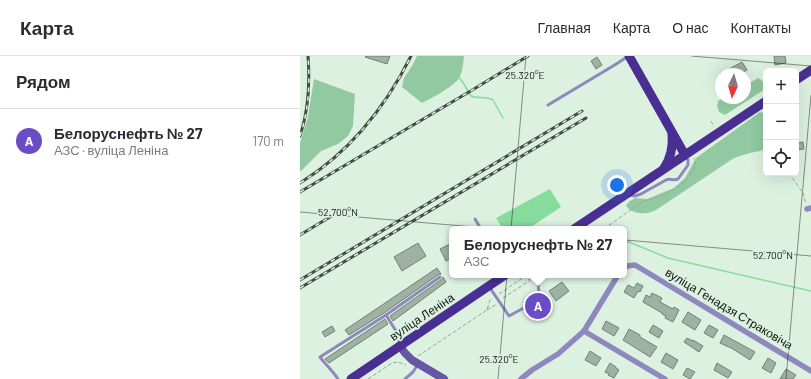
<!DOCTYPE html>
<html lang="ru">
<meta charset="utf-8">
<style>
body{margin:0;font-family:Barlow,sans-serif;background:#f2f2f3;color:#2b2b33}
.controls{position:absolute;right:12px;top:12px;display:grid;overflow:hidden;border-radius:6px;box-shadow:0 4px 16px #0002}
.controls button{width:36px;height:36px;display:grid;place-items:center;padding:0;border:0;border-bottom:1px solid #e1e1e2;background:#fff;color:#2b2b33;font:20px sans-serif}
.compass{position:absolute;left:415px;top:12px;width:36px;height:36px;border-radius:50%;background:#fff;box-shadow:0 4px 16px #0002;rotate:185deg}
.you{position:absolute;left:317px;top:129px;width:14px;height:14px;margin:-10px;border:3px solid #fff;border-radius:50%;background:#1a73e8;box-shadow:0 0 0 6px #1a73e833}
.badge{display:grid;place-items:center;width:26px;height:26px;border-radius:50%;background:#6a4dc6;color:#fff;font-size:13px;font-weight:700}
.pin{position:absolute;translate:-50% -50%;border:2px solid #fff;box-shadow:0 1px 4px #0006}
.popup{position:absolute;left:149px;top:170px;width:178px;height:52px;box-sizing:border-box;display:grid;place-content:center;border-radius:6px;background:#fff;filter:drop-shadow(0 1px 3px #0005);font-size:13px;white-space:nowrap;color:#7c7c81}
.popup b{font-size:15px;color:#2b2b33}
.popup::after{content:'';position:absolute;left:50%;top:100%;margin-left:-8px;border:8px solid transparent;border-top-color:#fff}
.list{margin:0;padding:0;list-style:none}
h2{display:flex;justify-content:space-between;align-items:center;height:52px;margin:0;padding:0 16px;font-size:17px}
h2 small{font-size:13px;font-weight:400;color:#7c7c81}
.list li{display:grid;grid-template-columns:26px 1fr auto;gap:12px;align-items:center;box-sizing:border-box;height:64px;padding:0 16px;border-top:1px solid #e1e1e2}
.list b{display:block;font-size:15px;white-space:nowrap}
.list p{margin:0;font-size:13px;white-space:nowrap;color:#7c7c81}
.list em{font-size:13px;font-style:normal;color:#7c7c81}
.icon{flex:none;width:22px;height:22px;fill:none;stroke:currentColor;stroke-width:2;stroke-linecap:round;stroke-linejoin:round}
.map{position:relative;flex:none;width:511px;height:323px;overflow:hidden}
header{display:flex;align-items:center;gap:24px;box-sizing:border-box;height:56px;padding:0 20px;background:#fff;border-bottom:1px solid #e1e1e2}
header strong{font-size:19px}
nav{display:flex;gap:22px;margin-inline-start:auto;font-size:14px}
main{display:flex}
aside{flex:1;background:#fff}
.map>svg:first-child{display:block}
</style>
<header>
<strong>Карта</strong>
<nav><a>Главная</a><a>Карта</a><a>О нас</a><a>Контакты</a></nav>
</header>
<main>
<aside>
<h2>Рядом<small></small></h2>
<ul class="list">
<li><span class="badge">A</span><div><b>Белоруснефть № 27</b><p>АЗС · вуліца Леніна</p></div><em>170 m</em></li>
</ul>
</aside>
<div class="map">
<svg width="511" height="323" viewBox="0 0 511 323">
<rect width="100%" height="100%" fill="#ddf1e1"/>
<g fill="#92c9a0">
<path d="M117,0H164C163,8 163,15 159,22C153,31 132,42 122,47L102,31L104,22L112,10Z"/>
<path d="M458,22C463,25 465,27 465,33L425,59L419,56L417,50L418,45L423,42H445V30Z"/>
<path d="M14,23L55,38L53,70L48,80L38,88L21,95L0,116V87L8,61Z"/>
<path d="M460,56L463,57L466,65V90L464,94L450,97L434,102L356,154C353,155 349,157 346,157C339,158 329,156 326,149L330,145L335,142L347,143L374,132L385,122L396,102Z"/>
</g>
<path fill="#85dc9d" d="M250,133L261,151L228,173H203L196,162Z"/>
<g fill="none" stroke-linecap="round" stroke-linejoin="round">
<g stroke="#85dc9d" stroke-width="1.5">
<path d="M159,21L164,28L171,40C178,43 186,40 193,44L203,62"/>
<path d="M324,184L368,202L511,235"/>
</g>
</g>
<g fill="#9eb1a2" stroke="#708274">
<path d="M66,0H90L87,8L65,1Z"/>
<path d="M474,0H485L486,7L475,9Z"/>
<path d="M297,1L302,9L296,13L291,5Z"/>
<path d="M442,6L447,14L439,18H420Z"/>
<path d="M503,86L504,93L496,94V87Z"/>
<path d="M118,187L126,200L102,215L94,201Z"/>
<path d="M152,187V202L146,205L140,193Z"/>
<path d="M137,212L141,218L138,219L84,257L49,279L45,274Z"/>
<path d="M143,221L146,226L93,265L90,260L142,223Z"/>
<path d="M262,226L269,235L256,245L249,235Z"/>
<path d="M337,227L343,230L340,236L338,235L334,242L324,236L328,229L334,232Z"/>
<path d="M236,236L237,240L239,241L241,240L250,254L240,261L232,251L234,248L233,246L231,245L229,246L226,242Z"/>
<path d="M352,237L362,242L360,246L373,253L374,251L379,254L373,266L365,262L366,260L362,258V257L343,246L346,239L350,241Z"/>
<path d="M388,256L401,264L395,274L382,266Z"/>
<path d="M85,263L88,268L29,307L25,303Z"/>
<path d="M306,265L319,272L314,280L302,273Z"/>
<path d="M353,269L363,275L359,282L349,276Z"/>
<path d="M409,269L418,274L413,282L404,277Z"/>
<path d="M32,270L35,275L25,281L22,276Z"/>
<path d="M329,273L340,279V281L357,291L350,301L323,284Z"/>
<path d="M424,279L444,290L455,296L450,304L433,293L420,287Z"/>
<path d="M387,282L393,285V284L403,290L399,296L384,286Z"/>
<path d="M290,295L301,302L296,310L285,304Z"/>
<path d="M366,297L378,304L373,313L361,306Z"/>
<path d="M468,302L476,307L471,317L462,312Z"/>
<path d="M310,307L316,311V312L319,314L314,322L308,319L309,318L305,316Z"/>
<path d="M417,307L432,316L428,322L414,314Z"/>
<path d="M387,312L395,316L390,323L383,319Z"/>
<path d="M486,313L496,319L493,323H480Z"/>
</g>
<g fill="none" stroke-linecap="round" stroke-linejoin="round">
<g stroke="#96a598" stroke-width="1" stroke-dasharray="4 2" stroke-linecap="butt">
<path d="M411,65L414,71"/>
<path d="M489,117L503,137L506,148"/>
<path d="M304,173L343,145C358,143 394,127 395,108C395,106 394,104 394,102"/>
<path d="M199,238L224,221H227L229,224H231"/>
<path d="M203,242L229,225"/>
<path d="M187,254L197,248"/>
<path d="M118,300L187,254L190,244L192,243"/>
<path d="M68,323L92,307L98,306L106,309"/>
</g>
<g stroke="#8f88bf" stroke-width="3">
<path d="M248,49L313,10L327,1"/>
<path d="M329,139L335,140L341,138L366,124C370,122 373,125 378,123L388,109V104L386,101"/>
<path d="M175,163L181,173"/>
<path d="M234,219L238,226L239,238"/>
<path d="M190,232L209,260L231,248"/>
<path d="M86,259L96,275L100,288"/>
<path d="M38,323C33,315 26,309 20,301L86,259L140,221"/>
<path d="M105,323L113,316L118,308"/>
</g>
<g stroke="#8f88bf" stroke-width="5.5">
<path d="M507,153L511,152"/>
<path d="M324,213L327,210L335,209L511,315"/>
<path d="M284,275L365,323"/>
<path d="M221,323L232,314L258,298L284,275L318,219"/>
</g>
<path stroke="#6556a6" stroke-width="8" d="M100,290L105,297L112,304L144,323"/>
<g stroke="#4a2f93" stroke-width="9">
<path d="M329,0L385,99"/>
<path d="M496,24L511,14"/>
<path d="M364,112C371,102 373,89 372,77"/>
<path d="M274,173L466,45"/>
<path d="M51,323L205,219"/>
</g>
<defs>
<g id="rail">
<path d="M0,80C9,53 10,27 8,0"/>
<path d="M0,127C50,96 85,52 111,0"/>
<path d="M0,136L174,33L228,0"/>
<path d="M0,179L35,158"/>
<path d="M0,224L282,55"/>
<path d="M0,232L286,62"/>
</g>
</defs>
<use href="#rail" stroke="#424d44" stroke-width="3"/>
<use href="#rail" stroke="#ddf1e1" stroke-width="1.5" stroke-dasharray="4.5" stroke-linecap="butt"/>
</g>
<path fill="none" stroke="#0e150f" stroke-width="1" stroke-opacity="0.45" d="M391,0L511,10M0,156L511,200M198,323L226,0M486,323L511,39"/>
<g text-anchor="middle" stroke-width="3.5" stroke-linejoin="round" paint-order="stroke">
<g font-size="12" fill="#0e150f" stroke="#ddf1e1">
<text transform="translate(429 253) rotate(31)" y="4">вуліца Генадзя Страковіча</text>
<text transform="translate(122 261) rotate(-34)" y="4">вуліца Леніна</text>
</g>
</g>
<g font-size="10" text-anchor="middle" fill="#0e150f" stroke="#ddf1e1" stroke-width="3.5" stroke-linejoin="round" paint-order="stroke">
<text x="225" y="23">25.320°E</text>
<text x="38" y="160">52.700°N</text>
<text x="473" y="203">52.700°N</text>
<text x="199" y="307">25.320°E</text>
</g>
</svg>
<div class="controls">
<button>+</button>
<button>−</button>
<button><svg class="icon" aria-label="locate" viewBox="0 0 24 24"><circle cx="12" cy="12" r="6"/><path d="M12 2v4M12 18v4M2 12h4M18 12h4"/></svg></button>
</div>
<svg class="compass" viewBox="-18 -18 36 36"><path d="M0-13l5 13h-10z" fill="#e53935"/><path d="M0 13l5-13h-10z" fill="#7c7c81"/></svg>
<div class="you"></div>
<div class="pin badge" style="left:238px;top:250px">A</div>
<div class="popup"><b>Белоруснефть № 27</b>АЗС</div>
</div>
</main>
